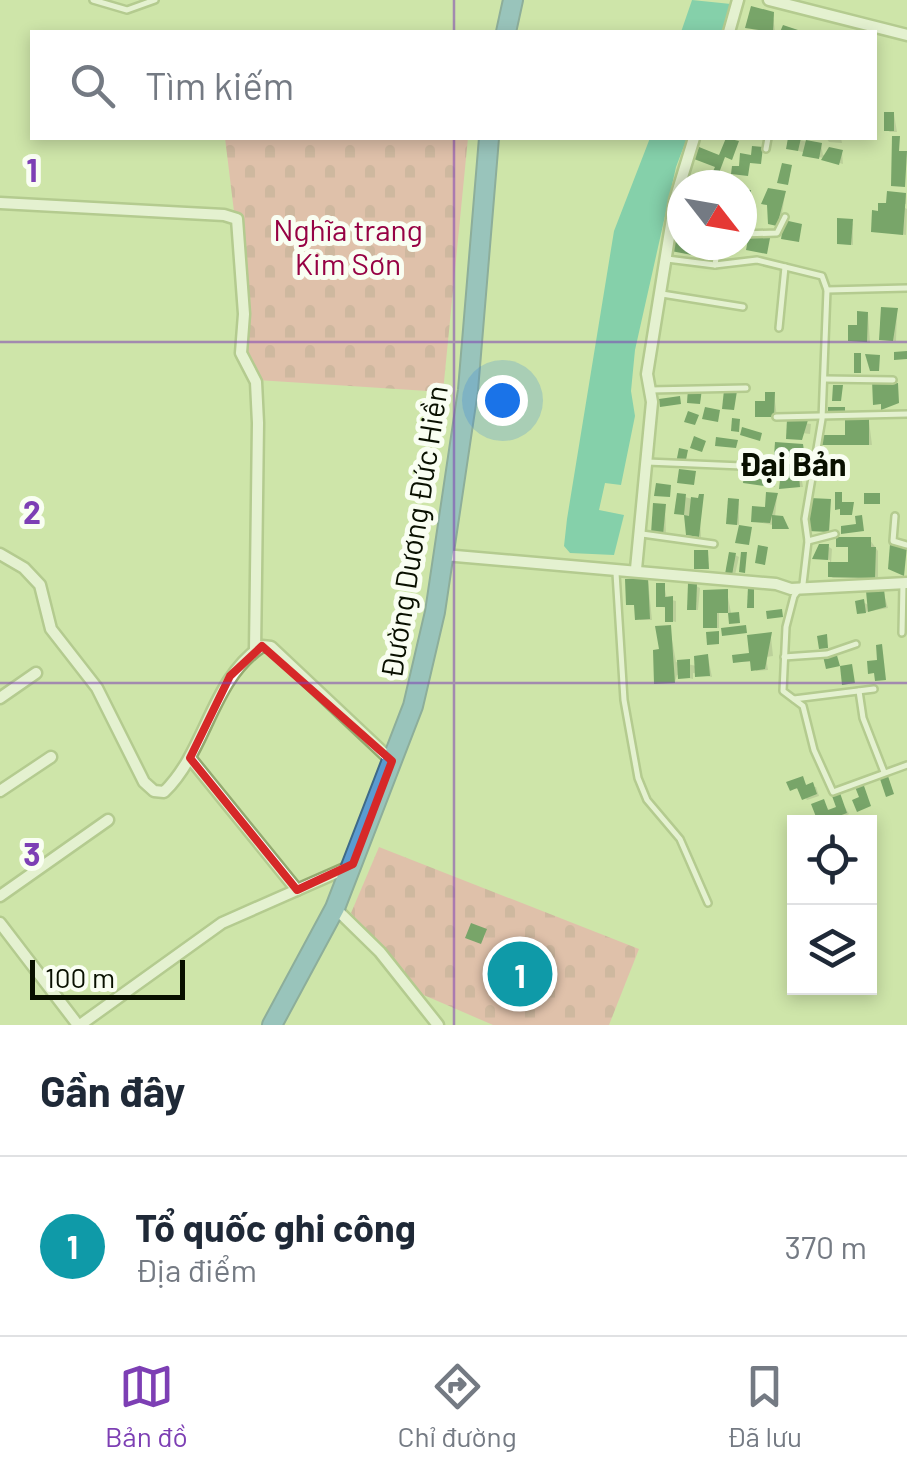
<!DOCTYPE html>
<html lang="vi">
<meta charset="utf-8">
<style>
body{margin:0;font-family:Barlow,sans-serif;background:#f2f2f3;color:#1f2937}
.controls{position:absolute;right:30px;bottom:30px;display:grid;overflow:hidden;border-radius:0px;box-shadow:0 5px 15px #0003}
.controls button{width:90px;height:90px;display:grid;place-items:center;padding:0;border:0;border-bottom:2px solid #e0e1e3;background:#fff;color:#1f2937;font:50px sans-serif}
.compass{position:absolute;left:667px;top:170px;width:90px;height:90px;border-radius:50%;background:#fff;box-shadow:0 5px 15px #0003;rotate:121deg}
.scale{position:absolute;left:30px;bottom:25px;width:155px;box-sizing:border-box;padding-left:10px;border:5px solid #091000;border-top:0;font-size:28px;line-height:35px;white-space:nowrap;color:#091000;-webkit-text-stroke:8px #f9fef2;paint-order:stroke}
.you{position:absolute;left:502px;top:400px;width:35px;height:35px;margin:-25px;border:8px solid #fff;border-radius:50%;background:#1a73e8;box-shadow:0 0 0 15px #1a73e833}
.badge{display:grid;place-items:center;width:65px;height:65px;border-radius:50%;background:#7d3fb4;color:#fff;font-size:32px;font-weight:700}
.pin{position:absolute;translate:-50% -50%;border:5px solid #fff;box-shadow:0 2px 10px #0006}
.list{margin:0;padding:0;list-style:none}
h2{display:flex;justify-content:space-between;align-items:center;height:130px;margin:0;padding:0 40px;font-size:42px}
h2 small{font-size:32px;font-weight:400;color:#747a83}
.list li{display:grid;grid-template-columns:65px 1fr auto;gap:30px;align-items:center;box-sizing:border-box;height:180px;padding:0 40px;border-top:2px solid #e0e1e3}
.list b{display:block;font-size:38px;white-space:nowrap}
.list p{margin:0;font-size:32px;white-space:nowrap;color:#747a83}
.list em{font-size:32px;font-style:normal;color:#747a83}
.icon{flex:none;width:55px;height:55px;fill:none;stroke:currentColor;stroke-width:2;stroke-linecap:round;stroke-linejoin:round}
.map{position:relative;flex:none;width:907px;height:1025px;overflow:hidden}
.search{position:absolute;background:#fff;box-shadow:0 5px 15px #0003;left:30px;right:30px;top:30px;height:110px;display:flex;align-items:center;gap:25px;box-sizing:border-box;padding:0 35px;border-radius:0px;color:#747a83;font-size:38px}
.sheet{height:310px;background:#fff}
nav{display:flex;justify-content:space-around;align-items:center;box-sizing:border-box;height:140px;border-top:2px solid #e0e1e3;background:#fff;font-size:28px;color:#747a83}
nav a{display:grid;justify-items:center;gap:5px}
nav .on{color:#7d3fb4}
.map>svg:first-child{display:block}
</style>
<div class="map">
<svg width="907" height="1025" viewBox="0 0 907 1025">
<defs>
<pattern id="cemetery-stones" width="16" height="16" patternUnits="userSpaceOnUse" patternTransform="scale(2.5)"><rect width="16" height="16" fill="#f396ac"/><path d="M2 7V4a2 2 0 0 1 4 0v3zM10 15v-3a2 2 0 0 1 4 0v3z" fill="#cf8092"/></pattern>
</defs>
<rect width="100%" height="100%" fill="#cee5a9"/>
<g fill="url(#cemetery-stones)">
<path d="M225,138H468L443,392L257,380L241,353L246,310Z"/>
<path d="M379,847L639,949L609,1025H493L419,993L351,913Z"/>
</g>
<g fill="#2db7aa">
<path d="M692,0L731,4L724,32H681Z"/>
<path d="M650,138H687L676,167L635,350L631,391L635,416L621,485L605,483L599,510L624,515L614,555L570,553L564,546L567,519L614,231Z"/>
</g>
<g fill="#0003">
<path d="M773,15L775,32L751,29Z"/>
<path d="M894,114L897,132H890L887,130Z"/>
<path d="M791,138L821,145L823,155L842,152L843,164L792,149Z"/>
<path d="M826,138H841L842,143L829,142Z"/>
<path d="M785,194L780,226L774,225Z"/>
<path d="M906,195V204H898L907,209L906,235L873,231Z"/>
<path d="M853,222V245L843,244Z"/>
<path d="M897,311L896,341L884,340L881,339Z"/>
<path d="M868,314L870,343L850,340L859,328Z"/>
<path d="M774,394L777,417L758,415L767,403Z"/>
<path d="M790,421L811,424L810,434L802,433Z"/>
<path d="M869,421L872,445L823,444L848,437Z"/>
<path d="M766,464L800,469L803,487L781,488L784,470L777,469L775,487L749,483L765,470Z"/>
<path d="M777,495L775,518L789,528L757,522Z"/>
<path d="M685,497L699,501L701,537L692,536L686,516L677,513Z"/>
<path d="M739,501V525L732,524Z"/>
<path d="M665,506L666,535L657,534Z"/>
<path d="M870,540L878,551V578H833L830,576V560L814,558L829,547L832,549L831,564L850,565V547H841Z"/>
<path d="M735,555L739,557L735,575L731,574Z"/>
<path d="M648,580L652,620H640L637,605L628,604Z"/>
<path d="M664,585L667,599L676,601V622L668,620L667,608L658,606Z"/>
<path d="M696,586L700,588L698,610H693Z"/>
<path d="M883,591L888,608L860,613L863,602L870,606Z"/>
<path d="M727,592L731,613H719V628H709L706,626Z"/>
<path d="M670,628L676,662L697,666L708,657L712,677L693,673V679L677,675L675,682L662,652Z"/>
<path d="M771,637L773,656L766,657L768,670L756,671L752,662H736L752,655Z"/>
<path d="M802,779L808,787H816L819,796L807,800L800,789H792Z"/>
<path d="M824,802L830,812L845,807L849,814L834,822H817Z"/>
</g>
<g fill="#10571b">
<path d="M751,6L774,12L773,32L745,28Z"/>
<path d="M783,25L804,32H780Z"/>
<rect x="884" y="112" width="10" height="19"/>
<path d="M892,136H900L899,151H907L905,187L891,186Z"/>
<path d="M726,138L739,141L732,160L725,157L716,181L710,178L715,167L694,159L699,147L719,155Z"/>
<path d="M788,138H801L798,151L786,149Z"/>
<path d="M806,140L822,143L819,159L802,156Z"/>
<path d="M752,146L763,147L761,164L750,163L748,176L731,174L732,166H739L740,153L751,155Z"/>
<path d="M829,147L843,150L839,165L821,160Z"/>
<path d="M782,163L792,165L788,185L777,183Z"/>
<path d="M687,176L710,181L709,185H685Z"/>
<path d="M768,188L786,191L777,226L768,224L767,205L761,204Z"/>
<path d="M742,190H751V203L742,204Z"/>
<path d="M887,191L906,193L903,235L871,232L872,210L878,211V203H886Z"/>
<path d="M742,205L755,210L752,225L742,224Z"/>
<path d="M837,218L853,219L851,245L837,244Z"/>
<path d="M784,220L802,224L799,242L781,239Z"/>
<path d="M676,229L682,230V245H695L692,255L671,251Z"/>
<path d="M764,232L771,233L767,254L746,250L749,234L763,236Z"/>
<rect x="698" y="245" width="15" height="12"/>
<path d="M881,307L898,308L893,341L879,340Z"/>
<path d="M857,311L868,312L867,342L848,341V325H857Z"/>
<path d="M907,351V359L894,360V352Z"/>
<rect x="854" y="353" width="7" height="20"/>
<path d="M865,354L880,355L879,371H870Z"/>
<path d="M888,379V384L898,383L899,403L881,410V404L873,405L872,380Z"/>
<path d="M833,385H843L841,401H832Z"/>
<path d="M688,388L702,389L700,404L687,403Z"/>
<path d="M724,390L737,391L734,410L722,409Z"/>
<path d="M765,392H775L774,417H755V401H765Z"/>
<path d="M680,396L681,404L660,407L659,399Z"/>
<path d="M705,407L720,410L718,422L702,419Z"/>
<path d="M828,407H845V415L828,416Z"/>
<path d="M688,411L699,415L695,425L684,422Z"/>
<path d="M732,418L740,419L739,432L731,431Z"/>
<path d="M787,419L808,420L802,440L786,439Z"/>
<path d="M845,419H869V445H820V435H845Z"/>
<path d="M742,427L762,433L760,441L740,435Z"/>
<path d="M694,436L706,441L702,452L690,448Z"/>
<path d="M716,437L738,440L736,448L715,446Z"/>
<path d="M775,442L803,444L805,458L774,456Z"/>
<path d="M679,448L688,450L685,465L676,463Z"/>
<path d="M764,461L798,465L800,487L779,489L781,470L774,469L772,487L743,483L745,465L763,468Z"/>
<path d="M679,469L696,471L694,485L677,483Z"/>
<path d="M656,483L671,485L670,497L654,496Z"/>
<path d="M766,492L778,493L770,523L751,522L752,506L765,507Z"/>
<path d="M835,492H842V502H854L852,515H840V509L835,510Z"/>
<path d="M677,493L686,494L684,515L674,514Z"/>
<rect x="864" y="493" width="16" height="11"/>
<path d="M699,494H704L699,537L686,535L684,515L689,516L691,497L698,498Z"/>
<path d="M728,498L739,499L737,525L726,524Z"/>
<path d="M810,498L831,499L829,532L808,531Z"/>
<path d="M653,503L666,504L663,535L651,534Z"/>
<path d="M772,515L783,516L789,529H772Z"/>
<path d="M862,515L864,531L841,534V526L856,524L855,516Z"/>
<path d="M739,525L752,527L749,545L735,543Z"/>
<path d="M836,537H871V547H876L875,578L828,577V562H848V547H836Z"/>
<path d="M819,544H829L828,560L812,559Z"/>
<path d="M890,544L907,546L904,576L888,569Z"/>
<path d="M758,545L768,547L765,565L755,563Z"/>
<path d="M694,550H708L709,569H694Z"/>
<path d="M729,552L736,553L732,575L725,574Z"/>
<path d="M741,552H747L745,573L739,572Z"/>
<path d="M648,578L650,619L635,620L634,605H626L625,579Z"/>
<path d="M656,583H665V597L673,596V622H665V607H656Z"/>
<path d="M688,583L697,584L696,610H687Z"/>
<path d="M748,587H754V608H747Z"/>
<path d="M728,589V613L739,612L740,623L729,624L728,613H717V628H703V590Z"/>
<path d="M884,589L886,607L868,612L866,591Z"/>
<path d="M864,599L866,613L857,614L855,601Z"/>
<path d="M782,609L783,617L767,619L766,611Z"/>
<path d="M671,625L675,683L654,684L653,650L659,649L655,626Z"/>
<path d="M746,625L747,633L722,636L721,628Z"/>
<path d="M719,631V644L707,645L706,632Z"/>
<path d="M772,632L765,669L751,671L750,661L733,663L732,655L749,653L747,635Z"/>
<path d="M827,634L828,648L819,649L817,636Z"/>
<path d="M882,644L886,680L875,681L874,673L868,674L867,661L877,660L876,645Z"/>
<path d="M836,652L840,666L826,669L823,656Z"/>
<path d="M708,654L710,676L695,677L694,656Z"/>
<path d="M690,659V678L678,679L677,660Z"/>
<path d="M852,664L855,683L842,685L840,666Z"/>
<path d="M803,776L806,785L813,782L817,794L802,800L797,788L790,791L786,782Z"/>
<path d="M888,776L894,794L886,797L880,779Z"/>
<path d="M863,783L871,806L857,812L852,800L859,797L855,787Z"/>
<path d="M840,793L847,813L831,819L833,822H818L811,804L824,799L828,810L836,807L832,796Z"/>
<path d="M471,923L487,929L481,944L465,938Z"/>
</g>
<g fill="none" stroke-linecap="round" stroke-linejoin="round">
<defs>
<g id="lane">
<path d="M93,0L127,10L155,0"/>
<path d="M766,149L768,138"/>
<path d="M742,234L777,233L785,217"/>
<path d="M667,259L715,265L757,260L822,276L827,290L907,288"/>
<path d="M715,265L718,245"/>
<path d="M827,290L822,419L805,519L808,541L803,584L794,596L786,627L783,691L803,706L814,750L833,792L907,765"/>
<path d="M662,294L743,307"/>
<path d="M779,328L785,267"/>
<path d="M825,379L893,380"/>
<path d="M650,390L746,388"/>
<path d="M776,417L907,414"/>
<path d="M647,462L742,466"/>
<path d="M895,516L893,541L907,545"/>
<path d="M642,534L714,544"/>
<path d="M808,541L835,534"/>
<path d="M616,573L624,700L638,778L647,800L680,839L708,903"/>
<path d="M902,633L903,584"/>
<path d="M784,657L827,654L856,644"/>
<path d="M859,691L863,718L884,772"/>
<path d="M794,699L874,689"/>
</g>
<g id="street">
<path d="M769,0L907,35"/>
<path d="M729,32L738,0"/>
<path d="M0,203L224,215L237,219L244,314L241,353L256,382L258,423L255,651"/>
<path d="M0,554L24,568L40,585L51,629L97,688L144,782L154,791L164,792C207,750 211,680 262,646L271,647L392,761"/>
<path d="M444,555L776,584L791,589L907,583"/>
<path d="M636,569L652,402L647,374L675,200L694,138"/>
<path d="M0,698L36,673"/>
<path d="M190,758L297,890"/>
<path d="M0,791L51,757"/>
<path d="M0,896L108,820"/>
<path d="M335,908L380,952L438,1025"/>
<path d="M0,923L78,1025"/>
<path d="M80,1025L222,923L349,867"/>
</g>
<g id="highway">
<path d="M506,32L513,0"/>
<path d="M272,1025L335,908L413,706L435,612L468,390L489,138"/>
</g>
</defs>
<use href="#lane" stroke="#94aa70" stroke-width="10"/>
<use href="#street" stroke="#94aa70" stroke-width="15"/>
<use href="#highway" stroke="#3e6a88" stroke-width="22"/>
<use href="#lane" stroke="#fff" stroke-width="5"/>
<use href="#street" stroke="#fff" stroke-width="10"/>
<use href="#highway" stroke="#5a9bd1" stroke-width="18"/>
</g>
<path d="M0 0H907V1025H0ZM262,646L392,761L353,864L297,890L190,758L230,676Z" fill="#cee5a9" fill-opacity=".55" fill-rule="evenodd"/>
<path fill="none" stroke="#d62828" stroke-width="8" stroke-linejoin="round" d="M262,646L392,761L353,864L297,890L190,758L230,676Z"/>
<path fill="none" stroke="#7d3fb4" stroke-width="2.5" stroke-opacity="0.55" d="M454,0V32M454,138V1025M0,342H907M0,683H907"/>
<g text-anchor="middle" stroke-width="10" stroke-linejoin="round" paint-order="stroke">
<g font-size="30" fill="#960244" stroke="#f9fef2">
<text x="348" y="241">Nghĩa trang<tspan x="348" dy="34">Kim Sơn</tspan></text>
</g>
<g font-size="30" fill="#091000" stroke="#f9fef2">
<text transform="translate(415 532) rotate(-81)" y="10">Đường Dương Đức Hiền</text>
</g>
<g font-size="32" font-weight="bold" fill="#091000" stroke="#f9fef2">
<text x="793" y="476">Đại Bản</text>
</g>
</g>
<g font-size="32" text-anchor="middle" font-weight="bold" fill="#7d3fb4" stroke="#f9fef2" stroke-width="10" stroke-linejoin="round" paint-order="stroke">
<text x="32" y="182">1</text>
<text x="32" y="524">2</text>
<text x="32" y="866">3</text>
</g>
</svg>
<div class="controls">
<button><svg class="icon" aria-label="locate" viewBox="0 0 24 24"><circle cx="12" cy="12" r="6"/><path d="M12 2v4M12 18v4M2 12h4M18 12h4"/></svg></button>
<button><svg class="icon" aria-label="layers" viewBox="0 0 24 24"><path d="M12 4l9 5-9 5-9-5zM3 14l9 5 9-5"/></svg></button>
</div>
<svg class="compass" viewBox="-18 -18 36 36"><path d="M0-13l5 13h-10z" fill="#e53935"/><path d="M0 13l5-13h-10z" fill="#747a83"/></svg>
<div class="scale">100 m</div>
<div class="you"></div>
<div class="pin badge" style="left:520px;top:974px;background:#0f9aa8">1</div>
<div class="search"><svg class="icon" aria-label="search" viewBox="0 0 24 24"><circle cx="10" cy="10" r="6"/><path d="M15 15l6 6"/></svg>Tìm kiếm</div>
</div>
<section class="sheet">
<h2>Gần đây<small></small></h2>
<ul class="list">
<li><span class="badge" style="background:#0f9aa8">1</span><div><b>Tổ quốc ghi công</b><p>Địa điểm</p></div><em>370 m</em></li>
</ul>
</section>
<nav>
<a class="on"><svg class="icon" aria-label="map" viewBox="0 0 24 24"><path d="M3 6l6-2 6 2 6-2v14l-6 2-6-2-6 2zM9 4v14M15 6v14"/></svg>Bản đồ</a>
<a><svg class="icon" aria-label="directions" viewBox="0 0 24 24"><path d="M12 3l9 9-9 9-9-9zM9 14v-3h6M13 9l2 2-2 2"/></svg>Chỉ đường</a>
<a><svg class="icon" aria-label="saved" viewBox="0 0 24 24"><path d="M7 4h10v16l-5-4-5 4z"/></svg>Đã lưu</a>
</nav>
